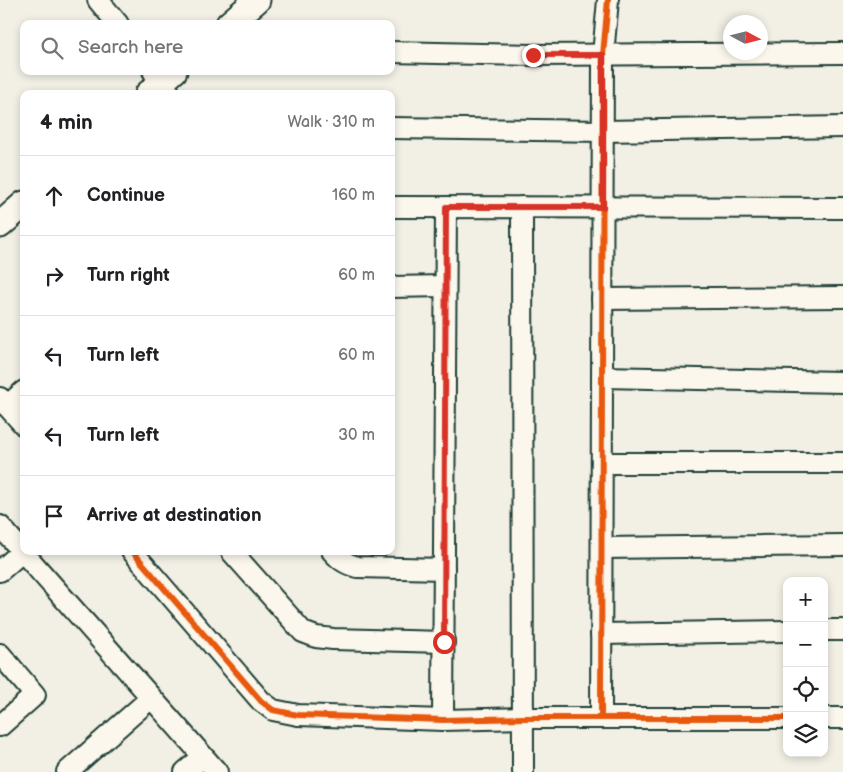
<!DOCTYPE html>
<meta charset="utf-8">
<style>
body{margin:0;font-family:"Balsamiq Sans",sans-serif;background:#f2f2f2;color:#202124}
.controls{position:absolute;right:15px;bottom:15px;display:grid;overflow:hidden;border-radius:10px;box-shadow:0 2px 8px #0003}
.controls button{width:45px;height:45px;display:grid;place-items:center;padding:0;border:0;border-bottom:1px solid #e0e0e0;background:#fff;color:#202124;font:25px sans-serif}
.compass{position:absolute;left:723px;top:15px;width:45px;height:45px;border-radius:50%;background:#fff;box-shadow:0 2px 8px #0003;rotate:97deg}
.stop{position:absolute;width:15px;height:15px;margin:-11px;border:4px solid #d93025;border-radius:50%;background:#fff}
.stop.end{background:#d93025;border-color:#fff;box-shadow:0 1px 5px #0008}
.list{margin:0;padding:0;list-style:none}
h2{display:flex;justify-content:space-between;align-items:center;height:65px;margin:0;padding:0 20px;font-size:21px}
h2 small{font-size:16px;font-weight:400;color:#757577}
.list li{display:grid;grid-template-columns:32px 1fr auto;gap:15px;align-items:center;box-sizing:border-box;height:80px;padding:0 20px;border-top:1px solid #e0e0e0}
.list b{display:block;font-size:19px;white-space:nowrap}
.list em{font-size:16px;font-style:normal;color:#757577}
.icon{flex:none;width:28px;height:28px;fill:none;stroke:currentColor;stroke-width:2;stroke-linecap:round;stroke-linejoin:round}
.map{position:relative;flex:none;width:843px;height:772px;overflow:hidden}
.search{position:absolute;background:#fff;box-shadow:0 2px 8px #0003;left:20px;top:20px;width:375px;height:55px;display:flex;align-items:center;gap:12px;box-sizing:border-box;padding:0 18px;border-radius:10px;color:#757577;font-size:19px}
.panel{position:absolute;background:#fff;box-shadow:0 2px 8px #0003;left:20px;top:90px;width:375px;height:465px;border-radius:10px}
.map>svg:first-child{display:block}
</style>
<div class="map">
<svg width="843" height="772" viewBox="0 0 843 772">
<rect width="100%" height="100%" fill="#f2f0e5"/>
<filter id="ink" filterUnits="userSpaceOnUse"><feTurbulence type="fractalNoise" baseFrequency=".02" numOctaves="2"/><feDisplacementMap in="SourceGraphic" scale="10" xChannelSelector="R" yChannelSelector="G"/><feConvolveMatrix kernelMatrix="1 2 1 2 8 2 1 2 1" color-interpolation-filters="sRGB"/></filter>
<g filter="url(#ink)">
<g fill="none" stroke-linecap="round" stroke-linejoin="round">
<defs>
<g id="minor">
<path d="M98,0L118,24"/>
<path d="M391,52L533,55L843,53"/>
<path d="M153,71L170,94"/>
<path d="M391,128L603,131L843,127"/>
<path d="M391,207L843,208"/>
<path d="M522,207L523,772"/>
<path d="M391,287L445,286"/>
<path d="M602,299L843,297"/>
<path d="M602,377L843,382"/>
<path d="M0,398L24,425"/>
<path d="M7,406L24,391"/>
<path d="M602,463H843"/>
<path d="M0,526L217,772"/>
<path d="M602,548L843,545"/>
<path d="M132,551L261,701L273,710L298,715L443,720L523,718H787"/>
<path d="M231,551L303,632L316,637L333,639L444,642"/>
<path d="M332,551C340,560 346,564 357,567L444,569"/>
<path d="M0,571L23,551"/>
<path d="M824,630H843"/>
<path d="M601,634L787,631"/>
<path d="M0,654L35,695L0,726"/>
<path d="M601,718L603,55L608,0"/>
<path d="M824,718H843"/>
<path d="M443,720L446,207"/>
<path d="M67,772L151,698"/>
<path d="M185,772L203,757"/>
</g>
<g id="tertiary">
<path d="M229,24L257,0"/>
<path d="M148,94L174,71"/>
<path d="M0,225L24,204"/>
</g>
</defs>
<use href="#minor" stroke="#1f3d34" stroke-width="24"/>
<use href="#tertiary" stroke="#1f3d34" stroke-width="29"/>
<use href="#minor" stroke="#fbf7ec" stroke-width="20"/>
<use href="#tertiary" stroke="#fbf7ec" stroke-width="25"/>
<defs>
<g id="cycleway">
<path d="M132,551L261,701L273,710L298,715L443,720L523,718H787"/>
<path d="M601,718L603,55L608,0"/>
</g>
</defs>
<use href="#cycleway" stroke="#fbf7ec" stroke-width="9"/>
<use href="#cycleway" stroke="#e8590c" stroke-width="6"/>
</g>
</g>
<g fill="none" stroke-linecap="round" stroke-linejoin="round" filter="url(#ink)">
<path stroke="#d93025" stroke-width="6" d="M444,642L446,207H603V55H533"/>
</g>
</svg>
<div class="controls">
<button>+</button>
<button>−</button>
<button><svg class="icon" aria-label="locate" viewBox="0 0 24 24"><circle cx="12" cy="12" r="6"/><path d="M12 2v4M12 18v4M2 12h4M18 12h4"/></svg></button>
<button><svg class="icon" aria-label="layers" viewBox="0 0 24 24"><path d="M12 4l9 5-9 5-9-5zM3 14l9 5 9-5"/></svg></button>
</div>
<svg class="compass" viewBox="-18 -18 36 36"><path d="M0-13l5 13h-10z" fill="#e53935"/><path d="M0 13l5-13h-10z" fill="#757577"/></svg>
<div class="stop" style="left:444px;top:642px"></div>
<div class="stop end" style="left:533px;top:55px"></div>
<div class="search"><svg class="icon" aria-label="search" viewBox="0 0 24 24"><circle cx="10" cy="10" r="6"/><path d="M15 15l6 6"/></svg>Search here</div>
<section class="panel">
<h2>4 min<small>Walk · 310 m</small></h2>
<ul class="list">
<li><svg class="icon" aria-label="ahead" viewBox="0 0 24 24"><path d="M12 20V5M6 11l6-6 6 6"/></svg><div><b>Continue</b></div><em>160 m</em></li>
<li><svg class="icon" aria-label="right" viewBox="0 0 24 24"><path d="M7 20v-9h11M14 6l5 5-5 5"/></svg><div><b>Turn right</b></div><em>60 m</em></li>
<li><svg class="icon" aria-label="left" viewBox="0 0 24 24"><path d="M17 20v-9H6M10 6l-5 5 5 5"/></svg><div><b>Turn left</b></div><em>60 m</em></li>
<li><svg class="icon" aria-label="left" viewBox="0 0 24 24"><path d="M17 20v-9H6M10 6l-5 5 5 5"/></svg><div><b>Turn left</b></div><em>30 m</em></li>
<li><svg class="icon" aria-label="arrive" viewBox="0 0 24 24"><path d="M6 21V4h12l-3 4 3 4H6"/></svg><div><b>Arrive at destination</b></div></li>
</ul>
</section>
</div>
